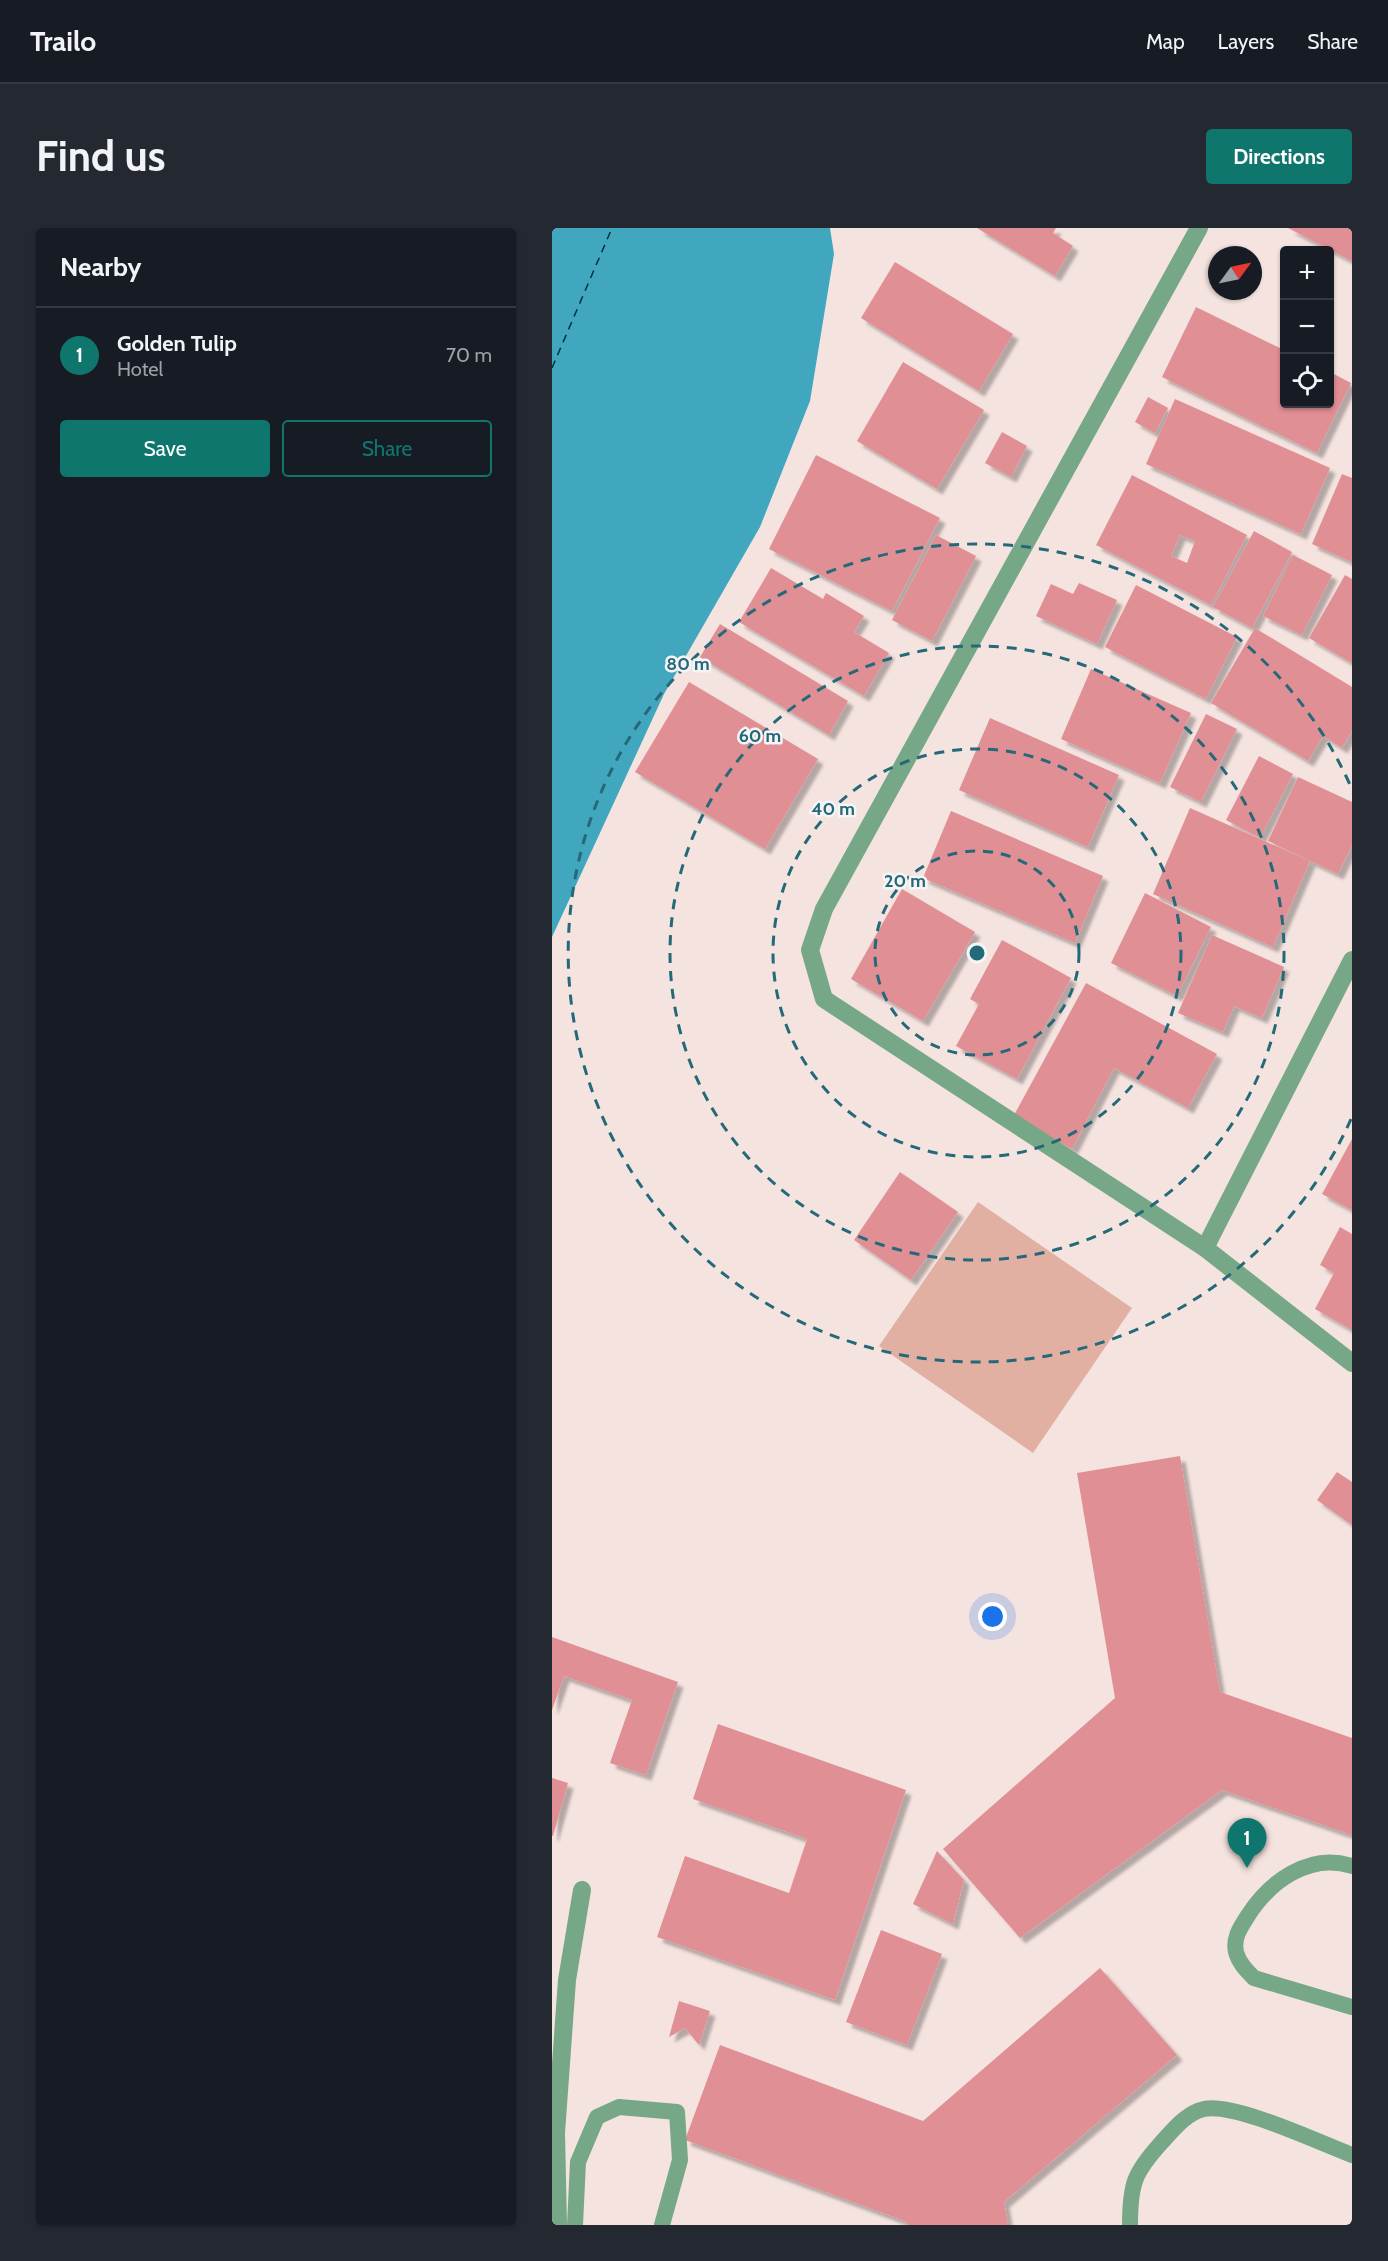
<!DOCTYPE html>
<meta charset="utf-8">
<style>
body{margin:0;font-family:Cabin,sans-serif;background:#242831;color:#f1f3f6}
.controls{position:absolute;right:18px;top:18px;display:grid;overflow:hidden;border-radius:6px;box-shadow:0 2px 4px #0004}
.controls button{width:54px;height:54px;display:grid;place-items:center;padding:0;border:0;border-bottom:2px solid #363941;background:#171b24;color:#f1f3f6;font:30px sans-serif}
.compass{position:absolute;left:656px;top:18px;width:54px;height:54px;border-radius:50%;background:#171b24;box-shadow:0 2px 4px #0004;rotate:57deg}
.you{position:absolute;left:441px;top:1389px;width:21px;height:21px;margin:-15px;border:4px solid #fff;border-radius:50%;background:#1a73e8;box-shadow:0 0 0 9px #1a73e833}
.badge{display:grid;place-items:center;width:39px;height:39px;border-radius:50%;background:#0f766e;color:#fff;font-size:20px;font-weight:700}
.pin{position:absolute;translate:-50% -50px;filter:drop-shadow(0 2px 3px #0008)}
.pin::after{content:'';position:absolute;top:32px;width:21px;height:18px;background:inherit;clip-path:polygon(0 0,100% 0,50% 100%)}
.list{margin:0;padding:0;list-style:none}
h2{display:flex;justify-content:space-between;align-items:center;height:78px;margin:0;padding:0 24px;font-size:26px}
h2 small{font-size:20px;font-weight:400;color:#9ea1a6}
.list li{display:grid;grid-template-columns:39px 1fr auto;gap:18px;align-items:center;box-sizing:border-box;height:96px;padding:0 24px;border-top:2px solid #363941}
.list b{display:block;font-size:22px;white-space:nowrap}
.list p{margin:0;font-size:20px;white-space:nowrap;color:#9ea1a6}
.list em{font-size:20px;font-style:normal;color:#9ea1a6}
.actions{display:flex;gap:12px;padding:18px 24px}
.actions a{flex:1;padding:14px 0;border:2px solid #0f766e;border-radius:6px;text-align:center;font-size:21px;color:#0f766e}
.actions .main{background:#0f766e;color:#fff}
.icon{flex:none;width:33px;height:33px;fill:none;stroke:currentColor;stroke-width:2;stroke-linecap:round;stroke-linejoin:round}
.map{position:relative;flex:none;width:800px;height:1997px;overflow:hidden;border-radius:6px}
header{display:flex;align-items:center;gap:36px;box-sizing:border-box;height:84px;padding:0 30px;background:#171b24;border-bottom:2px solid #363941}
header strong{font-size:28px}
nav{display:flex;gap:33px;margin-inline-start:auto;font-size:21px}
.intro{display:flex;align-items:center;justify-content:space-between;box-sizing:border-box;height:144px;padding:0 36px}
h1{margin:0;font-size:42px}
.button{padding:15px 27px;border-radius:6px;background:#0f766e;color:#fff;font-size:21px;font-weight:700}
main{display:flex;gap:36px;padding:0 36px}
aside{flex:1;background:#171b24;border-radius:6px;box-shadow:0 2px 4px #0004}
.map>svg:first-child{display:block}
</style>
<header>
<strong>Trailo</strong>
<nav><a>Map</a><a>Layers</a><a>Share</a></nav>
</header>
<div class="intro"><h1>Find us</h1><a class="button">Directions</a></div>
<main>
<aside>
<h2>Nearby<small></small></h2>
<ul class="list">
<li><span class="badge">1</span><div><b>Golden Tulip</b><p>Hotel</p></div><em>70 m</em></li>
</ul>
<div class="actions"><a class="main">Save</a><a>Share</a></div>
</aside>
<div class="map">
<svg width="800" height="1997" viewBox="0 0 800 1997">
<defs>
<filter id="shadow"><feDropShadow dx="5.5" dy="5.5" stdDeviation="1.5" flood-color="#0004"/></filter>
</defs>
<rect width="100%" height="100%" fill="#f5e3df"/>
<path fill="#e2b0a2" d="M426,974L580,1080L481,1225L327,1118Z"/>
<path fill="#40a7be" d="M0,0H278L282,26L258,173L208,299L112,466L0,709Z"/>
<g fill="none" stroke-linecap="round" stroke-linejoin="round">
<path stroke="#00313b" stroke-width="1.5" stroke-dasharray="8 6" stroke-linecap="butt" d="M0,140L60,0"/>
</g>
<g fill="#e08f94" fill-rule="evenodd" filter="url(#shadow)">
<path d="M425,0H504L501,5L521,18L503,48Z"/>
<path d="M736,0H800V33Z"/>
<path d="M343,34L461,106L427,163L309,90Z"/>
<path d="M644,79L732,122V176H778V144L799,155L765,225L610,149Z"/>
<path d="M351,134L432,182L385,261L305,213Z"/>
<path d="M596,169L616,180L603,205L583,194Z"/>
<path d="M623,171L778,240L749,306L594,236Z"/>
<path d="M450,204L475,218L459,249L433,235Z"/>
<path d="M264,227L388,290L340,383L217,321Z"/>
<path d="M790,246L800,250V334L760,316Z"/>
<path d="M580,247L695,307L659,377L544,317ZM628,307L643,313L635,335L619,328Z"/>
<path d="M702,303L740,324L700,400L661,379Z"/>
<path d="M384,307L424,328L380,413L340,392Z"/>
<path d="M741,327L780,347L750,407L711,388Z"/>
<path d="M219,340L271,371L274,365L312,388L302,404L337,425L312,468L187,394Z"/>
<path d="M793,347L800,351V435L757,410Z"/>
<path d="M527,355L565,372L545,416L484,388L499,356L521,366Z"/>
<path d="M584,357L685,409L654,471L553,419Z"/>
<path d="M168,396L296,473L277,507L148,429Z"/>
<path d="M703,400L800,459V503L790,520L771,508L756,533L659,475Z"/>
<path d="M539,441L639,485L608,555L509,511Z"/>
<path d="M137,454L266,531L213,621L83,544Z"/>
<path d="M654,486L685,501L649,574L618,559Z"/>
<path d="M438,490L567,547L536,619L407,562Z"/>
<path d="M707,528L741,546L708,610L674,592Z"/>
<path d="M746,549L800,574V617L786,646L716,613Z"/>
<path d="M638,580L758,633L721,719L601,666Z"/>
<path d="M399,583L551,648L523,715L371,650Z"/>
<path d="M350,661L423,704L371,793L299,751Z"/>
<path d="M593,665L659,699L625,768L559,735Z"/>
<path d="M660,707L732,739L710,790L682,778L671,804L626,785Z"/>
<path d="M450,712L519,750L465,851L404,818L427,776L418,771Z"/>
<path d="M534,755L665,826L636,880L562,840L520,921L461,889Z"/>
<path d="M800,911V982L770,966Z"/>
<path d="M348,944L406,984L359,1052L302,1012Z"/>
<path d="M788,999L800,1006V1102L763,1081L782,1045L768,1037Z"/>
<path d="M628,1228L668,1464L800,1510V1607L670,1562L468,1710L391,1621L563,1470L525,1245Z"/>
<path d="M785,1244L800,1254V1297L765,1272Z"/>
<path d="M0,1409L126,1454L94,1547L58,1535L80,1472L12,1448L0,1482Z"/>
<path d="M166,1496L354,1562L283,1772L105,1709L133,1628L237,1665L255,1611L141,1571Z"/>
<path d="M0,1550L16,1555L1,1608H0Z"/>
<path d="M385,1623L412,1652L401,1696L361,1676Z"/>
<path d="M329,1702L390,1726L355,1817L294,1794Z"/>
<path d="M548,1740L625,1827L452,1974L456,1997H356L355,1994L133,1912L168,1817L371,1893Z"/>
<path d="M127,1773L158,1783L147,1817L133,1800L117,1809Z"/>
</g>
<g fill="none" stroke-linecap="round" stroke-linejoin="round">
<g stroke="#76a887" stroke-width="16">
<path d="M800,1638C757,1624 717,1654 695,1689C688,1700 681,1710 684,1724C687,1735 694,1742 702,1750L800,1779"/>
<path d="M23,1997L26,1934L45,1889L67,1879L125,1884L128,1932L110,1997"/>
<path d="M578,1997C578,1956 582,1945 609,1915C621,1902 634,1885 652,1881C682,1874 768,1915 800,1927"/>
</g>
<g stroke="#76a887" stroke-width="18">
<path d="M647,0L272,681L258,722L272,771L653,1020L800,1135"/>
<path d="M653,1020L800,732"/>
<path d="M6,1997L4,1905L15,1752L30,1662"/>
</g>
</g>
<g fill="none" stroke="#246979" stroke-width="3" stroke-dasharray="10 8">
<circle cx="425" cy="725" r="102"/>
<circle cx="425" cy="725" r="204"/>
<circle cx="425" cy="725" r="307"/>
<path d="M799 891A409 409 0 1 1 799 559"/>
</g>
<circle cx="425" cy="725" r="9" fill="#246979" stroke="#f5f5f5" stroke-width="3"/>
<g font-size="18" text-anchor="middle" font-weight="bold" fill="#246979" stroke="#f5f5f5" stroke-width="5" stroke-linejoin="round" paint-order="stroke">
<text x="136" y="442">80 m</text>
<text x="208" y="514">60 m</text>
<text x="281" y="587">40 m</text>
<text x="353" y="659">20 m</text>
</g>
</svg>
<div class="controls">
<button>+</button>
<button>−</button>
<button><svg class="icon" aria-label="locate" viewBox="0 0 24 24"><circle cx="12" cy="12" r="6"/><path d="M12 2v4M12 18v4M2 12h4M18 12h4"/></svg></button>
</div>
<svg class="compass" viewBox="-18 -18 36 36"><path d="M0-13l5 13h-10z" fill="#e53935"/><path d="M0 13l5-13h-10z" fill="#9ea1a6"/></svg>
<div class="you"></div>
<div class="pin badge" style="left:695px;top:1640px">1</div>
</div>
</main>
